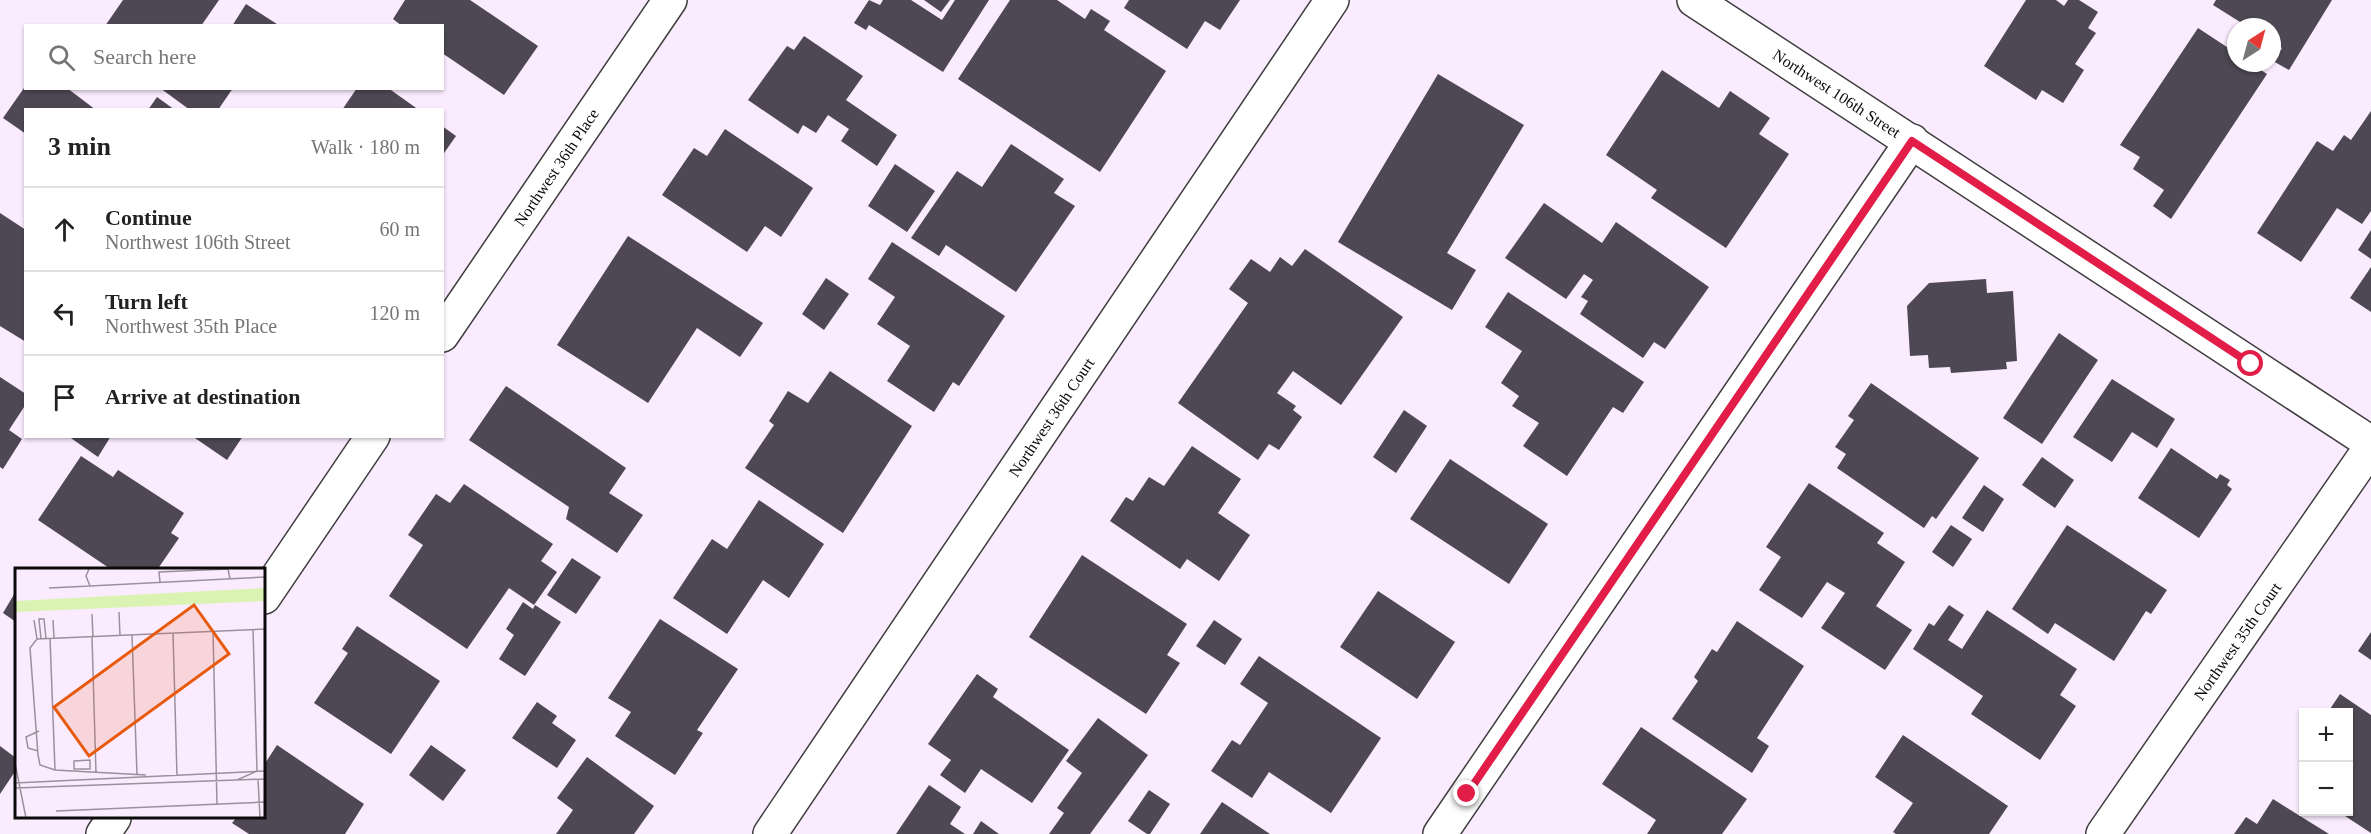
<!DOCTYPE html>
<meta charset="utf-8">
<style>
body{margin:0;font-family:"Times New Roman",serif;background:#f2f2f2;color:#222}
.controls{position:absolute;right:18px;bottom:18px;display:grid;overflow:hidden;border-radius:0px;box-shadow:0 2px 4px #0004}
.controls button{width:54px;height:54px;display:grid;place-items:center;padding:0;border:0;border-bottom:2px solid #e0e0e0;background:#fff;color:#222;font:30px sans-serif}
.compass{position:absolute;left:2227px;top:18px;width:54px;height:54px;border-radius:50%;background:#fff;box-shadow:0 2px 4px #0004;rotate:36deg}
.stop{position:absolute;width:18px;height:18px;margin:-14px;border:4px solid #e11d48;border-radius:50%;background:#fff}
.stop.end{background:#e11d48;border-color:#fff;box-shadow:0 2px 6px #0008}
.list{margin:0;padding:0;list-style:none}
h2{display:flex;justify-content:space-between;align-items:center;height:78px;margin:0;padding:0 24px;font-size:26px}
h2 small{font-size:20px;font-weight:400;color:#767676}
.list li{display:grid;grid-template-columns:39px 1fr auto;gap:18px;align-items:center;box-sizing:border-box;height:84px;padding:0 24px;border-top:2px solid #e0e0e0}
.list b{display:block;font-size:22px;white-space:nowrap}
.list p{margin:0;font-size:20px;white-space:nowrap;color:#767676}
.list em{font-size:20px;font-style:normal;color:#767676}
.icon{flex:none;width:33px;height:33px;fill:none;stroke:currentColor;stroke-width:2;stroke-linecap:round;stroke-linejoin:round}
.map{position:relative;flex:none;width:2371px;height:834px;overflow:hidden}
.search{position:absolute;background:#fff;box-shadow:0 2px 4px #0004;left:24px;top:24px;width:420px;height:66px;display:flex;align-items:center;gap:15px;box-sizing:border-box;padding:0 21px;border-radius:0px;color:#767676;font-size:22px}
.panel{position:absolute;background:#fff;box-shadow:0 2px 4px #0004;left:24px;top:108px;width:420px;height:330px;border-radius:0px}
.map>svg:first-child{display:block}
</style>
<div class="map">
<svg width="2371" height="834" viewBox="0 0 2371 834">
<rect width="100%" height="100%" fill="#faebfe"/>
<g fill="#4d4853">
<path d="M123,0H219L201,26H105Z"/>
<path d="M405,0H470L538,46L504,95L442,53V26H402L393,19Z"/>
<path d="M869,0L880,5L883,0H911L942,20L955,0H989L943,72L869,25L866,30L854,23Z"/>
<path d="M924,0H950L941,12Z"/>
<path d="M1010,0H1057L1085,19L1091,9L1110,21L1104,30L1166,71L1100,172L958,79Z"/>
<path d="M1129,0H1240L1220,30L1205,21L1187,49L1124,8Z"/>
<path d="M2026,0H2056L2064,6L2068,0H2079L2098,12L2088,28L2096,33L2075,64L2084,70L2063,103L2042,90L2036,100L1984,66Z"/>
<path d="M2216,0H2332L2289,70L2273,61L2282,48L2272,42V27H2248L2213,5Z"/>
<path d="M246,4L280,26H232Z"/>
<path d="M2198,28L2236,53V63H2250L2267,74L2171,219L2153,206L2164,190L2133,169L2140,157L2120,145Z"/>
<path d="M804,36L863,76L846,100L897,135L877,166L841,141L849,129L828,115L816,133L803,125L798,134L748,100L787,46L794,50Z"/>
<path d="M1662,70L1719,108L1730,91L1770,118L1759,134L1789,154L1726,248L1651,198L1657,190L1606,155Z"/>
<path d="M1438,74L1524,125L1447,253L1476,270L1452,310L1338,242Z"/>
<path d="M24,88H67L96,110H26V134L3,118Z"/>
<path d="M160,88H233L218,110H190Z"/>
<path d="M357,88H388L419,110H342Z"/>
<path d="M157,97L175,110H148Z"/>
<path d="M2371,111V211L2362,224L2337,208L2301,262L2257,233L2317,141L2333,151L2344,135L2351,140Z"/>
<path d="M442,126L456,136L442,156Z"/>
<path d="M725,129L813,188L781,237L765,226L747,252L662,195L694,148L707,156Z"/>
<path d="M1011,144L1064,179L1054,193L1075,206L1016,292L946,245L939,256L911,238L957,171L982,187Z"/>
<path d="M895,164L935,191L907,232L868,206Z"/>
<path d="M1544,203L1602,243L1616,222L1709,287L1665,349L1654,342L1643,358L1580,314L1588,301L1581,297L1593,280L1584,274L1566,299L1505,258Z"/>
<path d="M0,213L26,230V342L0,326Z"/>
<path d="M2371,230V259L2358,250Z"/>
<path d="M628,236L763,323L740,357L697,328L648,403L557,345Z"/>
<path d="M892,242L1005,316L959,386L953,382L934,412L887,381L910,346L877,324L895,297L868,279Z"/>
<path d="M1305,249L1403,317L1341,405L1293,371L1277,393L1296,406L1293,410L1302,417L1279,450L1269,444L1258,460L1178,403L1248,303L1229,289L1251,259L1270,272L1280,257L1292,266Z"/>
<path d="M2371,267V312L2350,298Z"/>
<path d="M826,278L849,294L824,330L802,314Z"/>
<path d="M1986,279L1987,293L2013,291L2017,361L2006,362L2007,369L1951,373L1950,367L1929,368L1928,355L1910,356L1907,306L1929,283Z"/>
<path d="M1508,292L1644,382L1623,413L1613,407L1567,476L1523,446L1539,423L1512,406L1519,396L1501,383L1522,351L1485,327Z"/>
<path d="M2059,333L2098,360L2042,444L2003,418Z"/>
<path d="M830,371L912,426L843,533L745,468L774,425L769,421L788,391L808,403Z"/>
<path d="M0,377L26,394V404L9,430L22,439L3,469L0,467Z"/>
<path d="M2112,379L2175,419L2157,448L2132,432L2112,462L2073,437Z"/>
<path d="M1871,383L1979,458L1936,519L1932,516L1924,528L1837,468L1846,454L1835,447L1854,420L1848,416Z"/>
<path d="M506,386L626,468L609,493L643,515L617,553L566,519L569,507L469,440Z"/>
<path d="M1404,410L1427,426L1396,473L1373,457Z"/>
<path d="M68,436H111L98,457Z"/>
<path d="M192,436H243L227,460Z"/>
<path d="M1192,446L1241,479L1218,513L1250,535L1219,581L1187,559L1180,569L1110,521L1126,497L1133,501L1149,477L1164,486Z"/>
<path d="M2171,448L2217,479L2220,474L2230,480L2227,485L2232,489L2199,538L2138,498Z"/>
<path d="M81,456L113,477L118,470L184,513L171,533L179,538L157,570H112L38,520Z"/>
<path d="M2042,457L2074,480L2055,508L2022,485Z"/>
<path d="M1450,459L1548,524L1509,584L1410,519Z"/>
<path d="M1809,483L1884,533L1877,543L1905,562L1876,606L1912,630L1885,670L1821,628L1845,593L1827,582L1802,618L1759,590L1781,557L1766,547Z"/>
<path d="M464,484L553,544L541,561L557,572L534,605L509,588L467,649L389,596L423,545L408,535L436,494L450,503Z"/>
<path d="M1984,485L2004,499L1983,532L1962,518Z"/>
<path d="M759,500L824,544L789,598L763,580L727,634L673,598L712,539L727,549Z"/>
<path d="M1951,525L1972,539L1953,567L1932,552Z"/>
<path d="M2067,525L2167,590L2151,614L2146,611L2114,661L2055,623L2048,634L2012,609Z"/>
<path d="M1082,555L1187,624L1167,655L1180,663L1146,714L1029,637Z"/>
<path d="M572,558L601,577L576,614L547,595Z"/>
<path d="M16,591V622L3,613Z"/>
<path d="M1378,591L1455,642L1417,699L1340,647Z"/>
<path d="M523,602L533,609L535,605L561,622L525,676L499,659L514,635L506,629Z"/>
<path d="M1949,605L1964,615L1948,640L1962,649L1987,610L2077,669L2060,695L2076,706L2040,760L1971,714L1983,696L1913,649L1929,623L1934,626Z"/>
<path d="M660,619L738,669L697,730L703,733L675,775L615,736L631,712L608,698Z"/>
<path d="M1214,620L1242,639L1225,665L1196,646Z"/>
<path d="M1737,621L1804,666L1757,738L1769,746L1752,773L1672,719L1698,681L1694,677L1712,649L1717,652Z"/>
<path d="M357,626L440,681L391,754L314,703L348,653L342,649Z"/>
<path d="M2371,632V660L2358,651Z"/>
<path d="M1259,656L1381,738L1331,813L1269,772L1252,798L1211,771L1232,740L1240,745L1268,703L1240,684Z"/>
<path d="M977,674L998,689L993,697L1069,750L1032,803L981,769L965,793L940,775L951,760L928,744Z"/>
<path d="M2340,694L2371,715V833L2339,812H2348V712H2328Z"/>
<path d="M537,702L557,716L552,723L576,740L557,768L512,738Z"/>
<path d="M1098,718L1148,755L1090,834H1049L1064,813L1057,808L1082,773L1066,761Z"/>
<path d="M1641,727L1747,799L1722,834H1647L1656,820L1602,784Z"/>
<path d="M1903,735L2008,806L1989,834H1896L1893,832L1913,803L1875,777Z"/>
<path d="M277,745L364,804L345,834H249L232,823L236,818H264V776L266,773L264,771V765Z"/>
<path d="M431,745L466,770L443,801L409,775Z"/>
<path d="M0,746L16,758V770L0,794Z"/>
<path d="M587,757L654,806L634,834H556L573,810L557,798Z"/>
<path d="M929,785L961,807L950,824L965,834H896Z"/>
<path d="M1149,790L1170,804L1150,834H1147L1128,821Z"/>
<path d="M2273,799L2329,834H2234L2246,817L2257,824Z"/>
<path d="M1222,802L1270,834H1200Z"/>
<path d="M981,821L999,834H973Z"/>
</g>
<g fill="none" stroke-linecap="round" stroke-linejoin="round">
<defs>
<g id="street">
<path d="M1694,0L2371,443"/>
<path d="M442,335L670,0"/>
<path d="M264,597L373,436"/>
<path d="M103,834L114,818"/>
<path d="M770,834L1332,0"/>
<path d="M1440,834L1912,141"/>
<path d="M2103,834L2371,447"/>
</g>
</defs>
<use href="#street" stroke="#3e3e3e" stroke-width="36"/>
<use href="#street" stroke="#fff" stroke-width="33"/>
</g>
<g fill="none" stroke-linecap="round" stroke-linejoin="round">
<path stroke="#e11d48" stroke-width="8" d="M1467,794L1912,141L2251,364"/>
</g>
<g text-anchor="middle" stroke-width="6" stroke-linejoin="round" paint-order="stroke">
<g font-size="16" fill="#0b0b0b" stroke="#fff">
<text transform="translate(1837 93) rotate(33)" y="6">Northwest 106th Street</text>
<text transform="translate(556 167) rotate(-56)" y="6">Northwest 36th Place</text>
<text transform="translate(1051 417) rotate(-56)" y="6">Northwest 36th Court</text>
<text transform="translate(2237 641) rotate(-55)" y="6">Northwest 35th Court</text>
</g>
</g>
<g transform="translate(15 568)">
<rect width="250" height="250" fill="#faebfe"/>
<path d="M250,20V33L0,44V33Z" fill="#daf3b2"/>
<path fill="none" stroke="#9a919d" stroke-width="1.5" d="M74,1L71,8L75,18L251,9M145,14L144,4L213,1L215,11M34,20L75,18M104,44L105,68M77,46L78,69M19,52L22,71M38,52L39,70M238,61L242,203M198,63L202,236M158,65L162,208M117,67L122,206M77,69L81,205M35,70L40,202L131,207M26,71L24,51H29L31,71M23,183L13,180L11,169L24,163M75,192V201H59V193ZM0,195L11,250M40,202L25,197L23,187L15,80L22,71L251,61M243,211L245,250M222,212L242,203M0,215L251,203M0,220L251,211M41,243L251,234"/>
<path fill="#e8590c" fill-opacity="0.15" stroke="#e8590c" stroke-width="3" d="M179,37L214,86L74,188L39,139Z"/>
<rect width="250" height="250" fill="none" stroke="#0b0b0b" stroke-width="3"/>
</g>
</svg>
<div class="controls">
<button>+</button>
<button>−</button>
</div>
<svg class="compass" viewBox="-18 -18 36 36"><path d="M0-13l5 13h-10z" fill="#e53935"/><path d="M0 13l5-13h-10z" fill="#767676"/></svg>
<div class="stop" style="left:2251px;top:364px"></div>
<div class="stop end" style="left:1467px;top:794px"></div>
<div class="search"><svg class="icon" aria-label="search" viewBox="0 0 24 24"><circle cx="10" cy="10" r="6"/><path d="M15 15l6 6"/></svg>Search here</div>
<section class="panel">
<h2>3 min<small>Walk · 180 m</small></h2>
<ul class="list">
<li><svg class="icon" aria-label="ahead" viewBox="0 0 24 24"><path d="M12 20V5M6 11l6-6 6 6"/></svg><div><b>Continue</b><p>Northwest 106th Street</p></div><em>60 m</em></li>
<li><svg class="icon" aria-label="left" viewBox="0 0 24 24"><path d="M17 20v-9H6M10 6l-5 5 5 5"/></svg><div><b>Turn left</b><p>Northwest 35th Place</p></div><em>120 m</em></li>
<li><svg class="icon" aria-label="arrive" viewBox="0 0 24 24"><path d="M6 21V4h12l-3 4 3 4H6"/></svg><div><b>Arrive at destination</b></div></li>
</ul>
</section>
</div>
